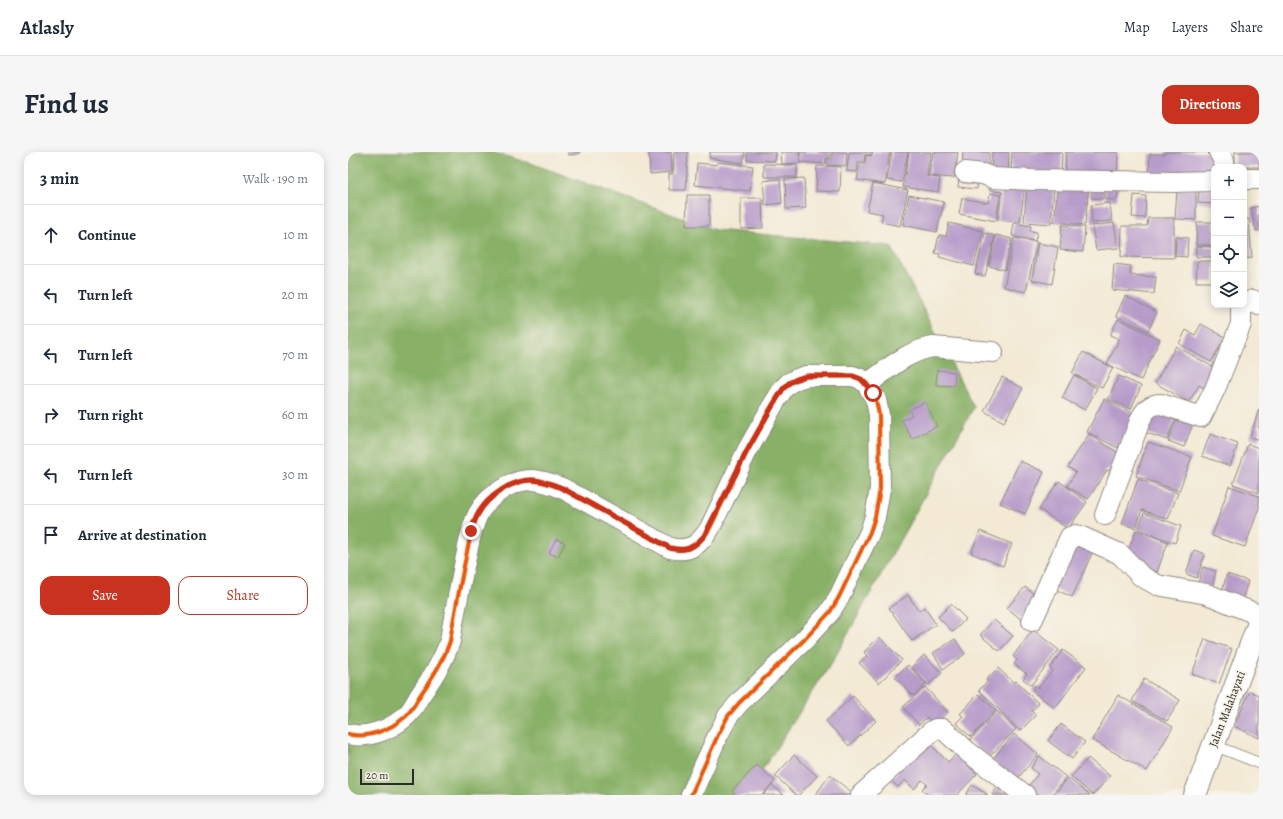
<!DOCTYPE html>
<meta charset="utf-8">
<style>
body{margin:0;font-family:Alegreya,serif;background:#f6f6f7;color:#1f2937}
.controls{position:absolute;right:12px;top:12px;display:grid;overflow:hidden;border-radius:8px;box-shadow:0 2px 10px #0003}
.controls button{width:36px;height:36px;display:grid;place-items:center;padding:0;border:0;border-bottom:1px solid #e0e1e3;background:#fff;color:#1f2937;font:20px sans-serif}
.scale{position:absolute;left:12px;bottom:10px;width:54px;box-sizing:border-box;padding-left:4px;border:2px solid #2b2b2b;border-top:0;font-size:11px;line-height:14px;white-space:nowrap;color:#2b2b2b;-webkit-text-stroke:3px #f7f3e8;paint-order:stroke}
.stop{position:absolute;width:12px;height:12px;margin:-9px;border:3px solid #c8321e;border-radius:50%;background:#fff}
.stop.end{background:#c8321e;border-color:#fff;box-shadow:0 1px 4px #0008}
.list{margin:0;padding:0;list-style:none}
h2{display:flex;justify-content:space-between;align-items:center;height:52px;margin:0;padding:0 16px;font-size:17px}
h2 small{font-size:13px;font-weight:400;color:#747a83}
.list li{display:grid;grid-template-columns:26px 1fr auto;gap:12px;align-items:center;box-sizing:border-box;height:60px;padding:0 16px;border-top:1px solid #e0e1e3}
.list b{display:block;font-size:15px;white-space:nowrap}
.list em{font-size:13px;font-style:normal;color:#747a83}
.actions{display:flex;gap:8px;padding:12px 16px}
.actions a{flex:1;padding:9px 0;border:1px solid #c8321e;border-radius:12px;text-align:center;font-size:14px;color:#c8321e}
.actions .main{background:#c8321e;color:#fff}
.icon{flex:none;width:22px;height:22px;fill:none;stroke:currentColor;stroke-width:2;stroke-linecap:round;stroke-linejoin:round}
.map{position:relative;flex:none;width:911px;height:643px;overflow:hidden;border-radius:12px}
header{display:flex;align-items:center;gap:24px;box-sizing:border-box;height:56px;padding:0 20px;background:#fff;border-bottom:1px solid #e0e1e3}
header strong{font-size:19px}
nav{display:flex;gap:22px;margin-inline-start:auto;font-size:14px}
.intro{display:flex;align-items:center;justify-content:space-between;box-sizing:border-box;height:96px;padding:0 24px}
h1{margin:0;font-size:28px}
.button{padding:10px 18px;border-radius:12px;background:#c8321e;color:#fff;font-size:14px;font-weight:700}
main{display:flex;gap:24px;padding:0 24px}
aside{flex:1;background:#fff;border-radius:12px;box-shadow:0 2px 10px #0003}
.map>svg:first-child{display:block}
</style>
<header>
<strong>Atlasly</strong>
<nav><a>Map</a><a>Layers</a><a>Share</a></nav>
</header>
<div class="intro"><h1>Find us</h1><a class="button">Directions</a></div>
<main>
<aside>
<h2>3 min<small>Walk · 190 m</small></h2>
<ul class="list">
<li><svg class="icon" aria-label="ahead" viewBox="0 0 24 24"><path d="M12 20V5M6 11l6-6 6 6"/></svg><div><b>Continue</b></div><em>10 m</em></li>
<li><svg class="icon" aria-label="left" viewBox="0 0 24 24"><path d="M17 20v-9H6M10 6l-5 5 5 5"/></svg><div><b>Turn left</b></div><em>20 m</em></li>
<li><svg class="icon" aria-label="left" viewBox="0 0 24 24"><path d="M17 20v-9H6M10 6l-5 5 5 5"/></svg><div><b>Turn left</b></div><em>70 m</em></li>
<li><svg class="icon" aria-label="right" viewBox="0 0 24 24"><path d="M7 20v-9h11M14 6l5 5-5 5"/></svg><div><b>Turn right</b></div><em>60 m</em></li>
<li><svg class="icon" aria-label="left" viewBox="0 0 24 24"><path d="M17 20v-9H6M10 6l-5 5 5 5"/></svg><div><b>Turn left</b></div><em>30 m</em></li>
<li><svg class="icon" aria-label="arrive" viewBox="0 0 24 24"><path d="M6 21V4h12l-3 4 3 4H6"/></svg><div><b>Arrive at destination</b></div></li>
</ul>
<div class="actions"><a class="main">Save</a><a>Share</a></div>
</aside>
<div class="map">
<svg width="911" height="643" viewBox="0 0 911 643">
<rect width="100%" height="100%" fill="#f7f3e8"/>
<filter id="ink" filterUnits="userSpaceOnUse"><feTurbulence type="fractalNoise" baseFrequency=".025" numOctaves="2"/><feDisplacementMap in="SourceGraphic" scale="8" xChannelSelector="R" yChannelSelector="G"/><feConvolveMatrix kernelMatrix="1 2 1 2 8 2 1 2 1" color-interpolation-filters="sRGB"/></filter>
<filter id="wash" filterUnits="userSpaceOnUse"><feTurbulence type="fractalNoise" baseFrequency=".012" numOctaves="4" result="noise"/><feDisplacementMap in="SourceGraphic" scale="16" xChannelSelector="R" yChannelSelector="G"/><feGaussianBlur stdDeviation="0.9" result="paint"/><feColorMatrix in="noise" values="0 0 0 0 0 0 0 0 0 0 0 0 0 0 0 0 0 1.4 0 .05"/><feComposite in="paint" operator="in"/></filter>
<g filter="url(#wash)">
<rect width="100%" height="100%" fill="#f3e9d4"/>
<path fill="#88b066" stroke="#5a6e48" d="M0,0H143L185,12L367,78L543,94L626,255L486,507L398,643H0Z"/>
<g id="blocks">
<g fill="#b79cca">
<path d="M220,0H232V1L221,3Z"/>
<path d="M301,0H323L324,20L302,22Z"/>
<path d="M326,0H340L338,38H321V22H325Z"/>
<path d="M362,0H397L395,11L361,6Z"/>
<path d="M399,0H428L427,9L399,8Z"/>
<path d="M433,0H451L452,11L434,12Z"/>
<path d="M452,0H482V6H478L477,12L452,10Z"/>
<path d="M484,0H499L498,14L479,13V7H484Z"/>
<path d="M501,0H523V3H517L516,10H510L509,20L499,19Z"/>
<path d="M525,0H542L537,32L509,28L512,12H517L518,3L524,4Z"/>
<path d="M544,0H560L554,30L539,28Z"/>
<path d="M561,0H583L579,24L592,26L590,40L555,35Z"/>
<path d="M585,0H610L606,26L581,24Z"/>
<path d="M615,0H641V18H614Z"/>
<path d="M644,0H661L660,24L643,23Z"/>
<path d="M664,0H714L713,23L663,21Z"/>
<path d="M718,0H770L769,25L717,22Z"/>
<path d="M817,0H869L868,15H866V24L801,22L802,2H817Z"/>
<rect x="887" y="0" width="24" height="15"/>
<path d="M369,10L405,14L402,39L347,33L349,11L369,13Z"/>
<path d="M416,12L449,13V25H416Z"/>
<path d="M469,14L493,15L492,40L468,39Z"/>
<path d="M611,21L630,22L629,37L610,35Z"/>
<path d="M456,26L458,56L438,57L437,27Z"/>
<path d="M432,27L434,51L417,53L415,29Z"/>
<path d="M642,28L677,32L672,70L650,68L654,40L641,38Z"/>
<path d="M710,30L741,33L737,73L706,70Z"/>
<path d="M745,30L756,31L755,47L743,46Z"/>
<path d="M525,31L560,38L552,74L533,70L535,62L519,59Z"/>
<path d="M679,31L706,33L703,72L676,70Z"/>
<path d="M758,31L771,33L769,48L757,47Z"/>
<path d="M851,36L866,37V52L850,51Z"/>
<path d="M829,37L848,38V68L827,67Z"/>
<path d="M642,41L652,43L648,69L611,62L614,46L640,51Z"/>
<path d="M339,43H361V74H338Z"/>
<path d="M561,43L596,50L589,80L555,73Z"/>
<path d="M786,43L798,44L797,66L784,65Z"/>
<path d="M393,46H414L415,76L393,77Z"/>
<path d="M762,51L764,69L744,71L743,53Z"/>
<path d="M911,54V78L908,79L903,56Z"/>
<path d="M800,66H826V106L773,105L774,74H799Z"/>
<path d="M896,67H901L904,106L896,107Z"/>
<path d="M849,70H866V93H848Z"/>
<path d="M601,71L635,79L626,114L591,105L592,102L587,101L591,83L598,84Z"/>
<path d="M666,71L683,74L682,79L689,80L687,89L664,84Z"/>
<path d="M766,71L770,96L748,98L744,74Z"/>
<path d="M714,73L737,75L735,100L712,98Z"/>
<path d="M637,81L647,84L637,124L627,122Z"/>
<path d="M648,83L664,87L657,118L641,114Z"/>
<path d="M828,85L840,86L839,105L827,104Z"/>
<path d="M666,86L689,90L678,140L656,135Z"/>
<path d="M690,91L710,95L704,132L684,128Z"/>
<path d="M848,94L866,95V105H848Z"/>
<path d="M849,109H866V130H848Z"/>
<path d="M766,112L783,114L782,123L808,125L806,142L764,138Z"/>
<path d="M777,144L809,160L800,179L768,164Z"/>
<path d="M770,167L812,187L793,228L759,212L771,187L762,183Z"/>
<path d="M853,172L877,185L863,210L831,192L838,178L847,183Z"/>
<path d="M828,194L870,218L859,238L851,233L841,250L807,231Z"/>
<path d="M735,200L765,216L754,236L724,221Z"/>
<path d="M589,218L607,220L606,234L588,233Z"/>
<path d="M726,223L749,236L737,258L714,246Z"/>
<path d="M771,224L793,234L783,257L760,247Z"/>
<path d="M654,225L675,236L656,270L636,259Z"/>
<path d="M756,247L787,262L770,296L739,280Z"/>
<path d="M577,250L589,274L564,287L554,268L564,263L561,258Z"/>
<path d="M805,255L828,264L819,288L796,280Z"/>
<path d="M911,257V288L902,285Z"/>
<path d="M830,263L846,269L836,295L820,289Z"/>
<path d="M741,282L772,302L761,319L759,318L740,347L719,334L728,320L720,315Z"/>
<path d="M862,282L890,292L882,314L854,304Z"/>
<path d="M800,290L844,305L831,339L788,324Z"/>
<path d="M900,292L911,296V341L885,332Z"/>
<path d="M672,309L696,320L677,362L652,351Z"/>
<path d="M790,327L830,341L820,367L794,358L788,376L774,372Z"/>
<path d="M711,329L739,350L720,377L691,357Z"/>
<path d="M881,334L911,344V356L897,395L864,384Z"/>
<path d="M796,361L833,374L827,391L790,377Z"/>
<path d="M788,378L820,390L809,420L783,410L778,404Z"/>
<path d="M632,379L664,392L655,414L623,401Z"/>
<path d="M208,387L217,391L210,405L201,401Z"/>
<path d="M727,389L746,397L724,445L702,435Z"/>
<path d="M846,398L857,402L849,426L838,422Z"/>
<path d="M855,415L868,419L864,435L850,431Z"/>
<path d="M879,422L900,429L894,448L873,442Z"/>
<path d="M677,435L692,447L674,468L659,456Z"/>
<path d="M560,443L571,459L576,455L588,472L564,489L541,456Z"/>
<path d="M603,452L618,467L605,480L590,465Z"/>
<path d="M646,468L665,484L651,499L632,483Z"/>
<path d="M685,478L711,498L683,533L675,527L679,522L666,512L669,508L665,504Z"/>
<path d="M531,485L554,508L531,531L511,511L519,504L516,500Z"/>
<path d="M607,487L617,502L595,517L585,501Z"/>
<path d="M857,487L884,497L871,532L844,522Z"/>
<path d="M715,498L738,515L707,556L684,539L687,533L690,536L705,518L702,516Z"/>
<path d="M576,503L594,521L580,533L564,515Z"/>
<path d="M560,513L578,532L565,544L547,525Z"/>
<path d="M650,516L666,531L668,529L691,552L683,559L688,563L672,579L631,538L640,529L638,528Z"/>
<path d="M796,527L832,548L819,569L784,549Z"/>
<path d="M577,535L600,560L586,573L579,565L571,573L555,555Z"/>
<path d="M902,539L911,543V586L886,574Z"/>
<path d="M630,542L648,558L623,585L608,571L615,564L612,562Z"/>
<path d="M770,543L825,575L799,619L744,588Z"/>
<path d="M505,544L528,569L501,594L478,569Z"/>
<path d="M649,559L668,577L640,606L621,589Z"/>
<path d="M713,572L737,590L724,607L700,589Z"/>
<path d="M666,582L690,602L666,631L644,608Z"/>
<path d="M579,589L600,610L608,602L629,622L609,643H580L574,637L579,632L574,628L566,637L557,628L550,635L542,628Z"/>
<path d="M446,603L469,624L451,643H448L427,624Z"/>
<path d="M691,604L718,625L704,643H687L678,637L690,622L683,616Z"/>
<path d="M740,606L762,624L745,643L723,625Z"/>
<path d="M409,613L427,629L414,643H388L384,639Z"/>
<path d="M482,623L507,643H467Z"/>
<path d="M720,626L742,643H706Z"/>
<path d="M424,633L436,643H415Z"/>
<path d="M624,633L640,643H618Z"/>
<path d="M649,636L660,643H644Z"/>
</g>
</g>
</g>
<g filter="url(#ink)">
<use href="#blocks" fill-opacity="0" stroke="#8f8a80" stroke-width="1"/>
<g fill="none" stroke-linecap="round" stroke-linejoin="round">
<defs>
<path id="lane" d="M865,593L911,611"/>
<g id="street">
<path d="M871,0L876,9L877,15"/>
<path d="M617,20L635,22L645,26L686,28L826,30L866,29"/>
<path d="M896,27H911"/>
<path d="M519,232C539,218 559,199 585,195L645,200"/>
<path d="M757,363L793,266C798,257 803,252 813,252L853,265L867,237L893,172V158L898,151L905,148L911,153"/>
<path d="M684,469L722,385L727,383L732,384L772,402L793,424L809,433L859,442L911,463"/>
<path d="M0,582C19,587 42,578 57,565C63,560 67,552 71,545C83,527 95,510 102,489C106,464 111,439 116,414C120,397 122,378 130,362C140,344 164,327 185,328C196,329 204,332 214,336L322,396C342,401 352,392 362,376L399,299L425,253L435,237L441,231L449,227L458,224H505L513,227L519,232L528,248L531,263L532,337L527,365L522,380L491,445L482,460L456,488L391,551L380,564L370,583L343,643"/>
<path d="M513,643L584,579L588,577H595L620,600L677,643"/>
</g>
<path id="secondary" d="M847,643L911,471"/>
</defs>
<use href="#lane" stroke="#8f8a80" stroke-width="12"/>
<use href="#street" stroke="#8f8a80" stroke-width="22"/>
<use href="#secondary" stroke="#8f8a80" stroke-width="24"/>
<use href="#lane" stroke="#fff" stroke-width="10"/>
<use href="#street" stroke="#fff" stroke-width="20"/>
<use href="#secondary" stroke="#fff" stroke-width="22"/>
<defs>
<path id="cycleway" d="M0,582C19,587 42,578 57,565C63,560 67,552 71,545C83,527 95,510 102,489C106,464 111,439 116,414C120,397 122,378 130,362C140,344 164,327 185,328C196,329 204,332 214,336L322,396C342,401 352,392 362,376L399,299L425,253L435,237L441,231L449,227L458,224H505L513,227L519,232L528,248L531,263L532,337L527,365L522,380L491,445L482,460L456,488L391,551L380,564L370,583L343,643"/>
</defs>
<use href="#cycleway" stroke="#f7f3e8" stroke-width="6"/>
<use href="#cycleway" stroke="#e8590c" stroke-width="4"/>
</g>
</g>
<g fill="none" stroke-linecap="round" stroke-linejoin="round" filter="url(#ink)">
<path stroke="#c8321e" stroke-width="5" d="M123,379C125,373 127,367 130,362C140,344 164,328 184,328C195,328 204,332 214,336L322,396C338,400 345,396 356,384L399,299L425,253L435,237L441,231L449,227L458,224H505L513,227L525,241"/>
</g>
<g text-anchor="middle" stroke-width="3.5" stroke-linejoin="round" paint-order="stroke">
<g font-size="12" fill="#2b2b2b" stroke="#f7f3e8">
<text transform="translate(879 557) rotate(-69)" y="4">Jalan Malahayati</text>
</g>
</g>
</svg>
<div class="controls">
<button>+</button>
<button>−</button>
<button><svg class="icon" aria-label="locate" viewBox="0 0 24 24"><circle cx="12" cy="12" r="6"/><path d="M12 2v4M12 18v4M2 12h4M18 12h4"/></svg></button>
<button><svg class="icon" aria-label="layers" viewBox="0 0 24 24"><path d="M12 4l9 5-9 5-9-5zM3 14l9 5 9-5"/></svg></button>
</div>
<div class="scale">20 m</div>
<div class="stop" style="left:525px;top:241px"></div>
<div class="stop end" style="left:123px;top:379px"></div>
</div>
</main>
